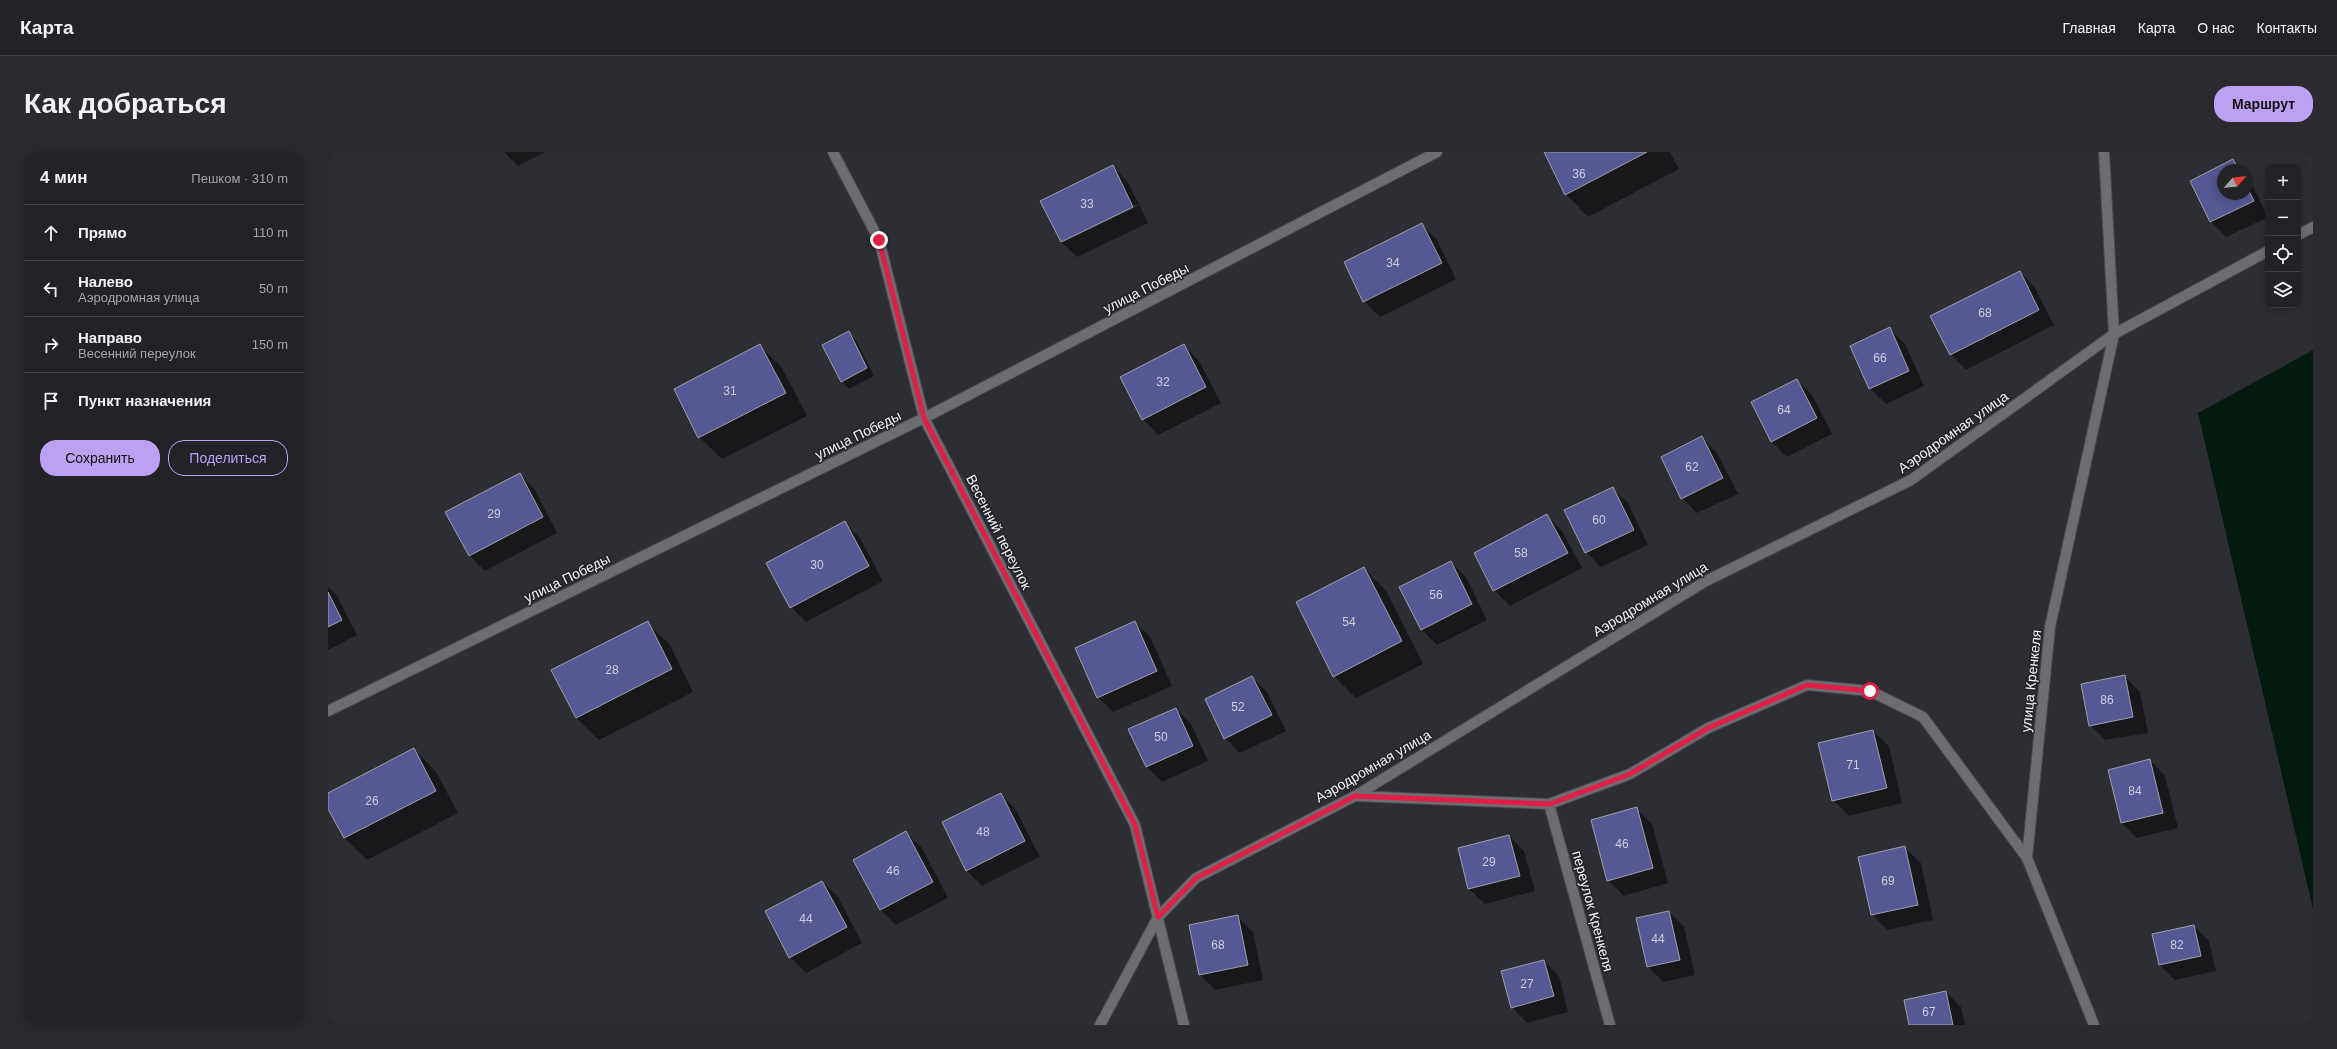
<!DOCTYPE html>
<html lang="ru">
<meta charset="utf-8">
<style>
body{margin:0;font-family:Arial,sans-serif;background:#2a2a2f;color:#f1f3f6}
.controls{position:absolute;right:12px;top:12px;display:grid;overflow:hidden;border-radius:8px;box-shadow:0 2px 10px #0003}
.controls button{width:36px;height:36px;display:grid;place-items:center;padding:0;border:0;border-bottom:1px solid #3f3f44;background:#222227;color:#f1f3f6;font:20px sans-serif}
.compass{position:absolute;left:1889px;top:12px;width:36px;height:36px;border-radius:50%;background:#222227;box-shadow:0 2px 10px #0003;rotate:62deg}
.stop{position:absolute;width:12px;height:12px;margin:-9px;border:3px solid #e11d48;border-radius:50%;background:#fff}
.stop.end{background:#e11d48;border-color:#fff;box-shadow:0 1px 4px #0008}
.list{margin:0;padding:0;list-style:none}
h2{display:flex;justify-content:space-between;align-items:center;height:52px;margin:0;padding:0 16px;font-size:17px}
h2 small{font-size:13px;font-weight:400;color:#a2a4a7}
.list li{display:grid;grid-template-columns:26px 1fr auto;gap:12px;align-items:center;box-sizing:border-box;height:56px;padding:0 16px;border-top:1px solid #3f3f44}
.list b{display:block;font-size:15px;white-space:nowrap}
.list p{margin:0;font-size:13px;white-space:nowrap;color:#a2a4a7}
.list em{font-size:13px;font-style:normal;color:#a2a4a7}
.actions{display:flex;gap:8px;padding:12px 16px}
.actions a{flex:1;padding:9px 0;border:1px solid #bca0f2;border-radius:16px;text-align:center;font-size:14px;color:#bca0f2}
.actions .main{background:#bca0f2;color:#111}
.icon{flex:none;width:22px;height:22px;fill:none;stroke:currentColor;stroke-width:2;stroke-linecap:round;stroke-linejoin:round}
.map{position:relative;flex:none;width:1985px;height:873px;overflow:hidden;border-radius:16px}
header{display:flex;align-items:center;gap:24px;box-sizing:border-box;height:56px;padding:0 20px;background:#222227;border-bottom:1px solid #3f3f44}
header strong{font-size:19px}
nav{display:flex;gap:22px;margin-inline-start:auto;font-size:14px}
.intro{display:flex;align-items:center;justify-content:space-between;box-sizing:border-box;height:96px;padding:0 24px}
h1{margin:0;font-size:28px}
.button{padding:10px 18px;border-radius:16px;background:#bca0f2;color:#111;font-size:14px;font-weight:700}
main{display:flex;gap:24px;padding:0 24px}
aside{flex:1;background:#222227;border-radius:16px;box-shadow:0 2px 10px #0003}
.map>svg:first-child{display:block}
</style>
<header>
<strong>Карта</strong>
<nav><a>Главная</a><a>Карта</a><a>О нас</a><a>Контакты</a></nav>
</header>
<div class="intro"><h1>Как добраться</h1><a class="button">Маршрут</a></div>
<main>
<aside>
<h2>4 мин<small>Пешком · 310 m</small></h2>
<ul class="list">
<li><svg class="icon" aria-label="ahead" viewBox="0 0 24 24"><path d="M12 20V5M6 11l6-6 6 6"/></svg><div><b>Прямо</b></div><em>110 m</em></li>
<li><svg class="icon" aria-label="left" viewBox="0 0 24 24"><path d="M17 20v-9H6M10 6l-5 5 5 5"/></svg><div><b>Налево</b><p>Аэродромная улица</p></div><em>50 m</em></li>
<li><svg class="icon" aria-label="right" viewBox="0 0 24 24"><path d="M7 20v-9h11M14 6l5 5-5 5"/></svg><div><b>Направо</b><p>Весенний переулок</p></div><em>150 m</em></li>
<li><svg class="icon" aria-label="arrive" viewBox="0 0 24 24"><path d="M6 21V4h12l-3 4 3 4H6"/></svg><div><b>Пункт назначения</b></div></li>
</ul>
<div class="actions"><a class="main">Сохранить</a><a>Поделиться</a></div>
</aside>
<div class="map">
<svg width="1985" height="873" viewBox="0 0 1985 873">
<rect width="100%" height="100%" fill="#2d2e34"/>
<path fill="#041a0e" d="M1985,198V757L1870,261Z"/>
<g fill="#0007" fill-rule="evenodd">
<path d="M176,0H218L190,14Z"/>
<path d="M1218,0H1342L1351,17L1260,65L1238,42L1216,1Z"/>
<path d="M1905,8L1915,18H1895V42H1919V22L1940,65L1898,85L1883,70L1863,29Z"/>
<path d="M785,15L800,30L820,71L749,105L733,90ZM809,52L810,54L738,89V86Z"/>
<path d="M1094,72L1109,88L1128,127L1052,165L1036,149Z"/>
<path d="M1692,120L1707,136L1726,173L1638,218L1623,202Z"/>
<path d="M1562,177L1577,192L1596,234L1558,252L1542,236Z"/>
<path d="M520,181L528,188L546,224L521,237L514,229Z"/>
<path d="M856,193L871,209L893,251L830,283L815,267Z"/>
<path d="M432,194L454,216L479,264L394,307L371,285Z"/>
<path d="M1469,228L1484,243L1504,282L1459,305L1443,289Z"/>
<path d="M1374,285L1389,301L1410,342L1369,361L1354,346Z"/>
<path d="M192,322L207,338L229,381L157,419L141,403Z"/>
<path d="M1284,336L1300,351L1320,393L1273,415L1258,400Z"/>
<path d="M1219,364L1234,379L1254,416L1182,454L1166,438L1147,401Z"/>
<path d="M517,371L532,386L555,429L478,470L463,455Z"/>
<path d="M1123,410L1138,425L1159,468L1109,493L1093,477Z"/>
<path d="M1036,416L1058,439L1095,512L1028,546L1006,524Z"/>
<path d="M0,435L9,444L29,483L0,498Z"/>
<path d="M806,470L822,485L844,534L785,560L770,545Z"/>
<path d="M319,471L342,493L365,540L271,588L248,566Z"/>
<path d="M924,525L939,540L958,579L912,601L897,586Z"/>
<path d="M1797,525L1812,540L1820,581L1777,588L1762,573Z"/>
<path d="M848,557L863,572L880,609L834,630L819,615L802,578Z"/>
<path d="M1545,579L1561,594L1574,651L1521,664L1505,648Z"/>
<path d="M86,597L108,620L130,661L39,708L17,686L0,654V642Z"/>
<path d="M1822,608L1837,624L1850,676L1809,686L1794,671Z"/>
<path d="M673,642L688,658L712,705L654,734L638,718Z"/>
<path d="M1308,657L1324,672L1340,731L1296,744L1280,728Z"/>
<path d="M578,681L594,696L620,746L568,773L553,758L527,708Z"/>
<path d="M1181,684L1196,699L1207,739L1157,752L1141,737L1131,697Z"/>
<path d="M1577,696L1593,711L1605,768L1559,778L1544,762Z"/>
<path d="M494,730L510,745L534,791L478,821L462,805Z"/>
<path d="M1341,760L1356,775L1367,823L1335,830L1320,815Z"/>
<path d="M910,765L925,780L935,828L887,838L872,823Z"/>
<path d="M1866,774L1881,789L1888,819L1847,828L1832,813Z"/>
<path d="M1216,809L1231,824L1240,860L1199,871L1184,855Z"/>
<path d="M1618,840L1633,855L1637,873H1582Z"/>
</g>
<g fill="#565893" stroke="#9e9fa7">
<path d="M1216,0H1319L1237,43Z"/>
<path d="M1979,0H1985V11Z"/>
<path d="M1905,7L1911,18H1895V42H1919V35L1926,49L1882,70L1862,29Z"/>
<path d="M785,13L805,55L733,90L712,49Z"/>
<path d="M1094,71L1114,111L1035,150L1016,110Z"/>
<path d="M1692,119L1711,158L1622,203L1602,164Z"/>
<path d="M1562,175L1581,219L1541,237L1522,194Z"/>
<path d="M521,179L539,216L513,230L494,193Z"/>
<path d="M432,192L458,241L370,286L346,237Z"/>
<path d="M856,192L878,235L814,268L792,225Z"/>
<path d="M1469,227L1489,266L1443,290L1423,250Z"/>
<path d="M1374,284L1395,326L1353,347L1333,305Z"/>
<path d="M192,321L215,365L141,404L117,360Z"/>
<path d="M1285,335L1306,378L1257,401L1236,358Z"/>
<path d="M1219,362L1240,401L1165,439L1146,401Z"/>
<path d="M517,369L541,414L462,456L438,411Z"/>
<path d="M1123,409L1144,452L1093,478L1071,435Z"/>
<path d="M1036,415L1074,489L1005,525L968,450Z"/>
<path d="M0,440L14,468L0,475Z"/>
<path d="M320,469L344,517L248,566L223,518Z"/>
<path d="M807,469L829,519L769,546L747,496Z"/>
<path d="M1797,523L1805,565L1761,574L1753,532Z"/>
<path d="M924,524L944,563L896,587L877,547Z"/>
<path d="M848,556L865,594L818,615L800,577Z"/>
<path d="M1545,578L1559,636L1504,649L1490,591Z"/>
<path d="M86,596L108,639L16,686L0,657V641Z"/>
<path d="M1822,607L1835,661L1793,671L1780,618Z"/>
<path d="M673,641L697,689L638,719L614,670Z"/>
<path d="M1309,655L1325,716L1279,729L1263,668Z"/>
<path d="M578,679L605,730L552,758L525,708Z"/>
<path d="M1181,683L1192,724L1140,737L1130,696Z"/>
<path d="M1577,694L1590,753L1543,763L1530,705Z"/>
<path d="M494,729L519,775L461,806L437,759Z"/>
<path d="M1341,759L1352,808L1319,815L1308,766Z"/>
<path d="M910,763L920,813L871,823L861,773Z"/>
<path d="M1866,773L1873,804L1831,813L1824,782Z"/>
<path d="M1216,808L1226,844L1183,856L1173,819Z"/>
<path d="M1618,839L1625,873H1581L1576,848Z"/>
</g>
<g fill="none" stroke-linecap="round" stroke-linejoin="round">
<defs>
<g id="street">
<path d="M505,0L551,88L596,266L807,673L856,873"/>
<path d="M1970,83L1985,75"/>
<path d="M0,559L596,266L1109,0"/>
<path d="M1027,644L1221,652L1302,622L1380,576L1479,533L1542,539L1595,565L1699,706"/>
<path d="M1221,652L1282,873"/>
<path d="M772,873L830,765L868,726L1027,644L1378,429L1583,328L1786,182L1940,99"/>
<path d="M1766,873L1699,706L1722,475L1786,182L1776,0"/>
</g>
</defs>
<use href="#street" stroke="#494a4f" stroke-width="12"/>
<use href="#street" stroke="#6d6d71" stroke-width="10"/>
</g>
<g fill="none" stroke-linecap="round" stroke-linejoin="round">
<path stroke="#e11d48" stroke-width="5" d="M551,88L596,266L807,673L830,765L868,726L1027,644L1222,652L1302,622L1380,576L1479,533L1542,539"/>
</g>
<g text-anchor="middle" stroke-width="3" stroke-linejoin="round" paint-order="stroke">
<g font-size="12" fill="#cccddf">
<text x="1251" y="26">36</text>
<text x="759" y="56">33</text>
<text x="1065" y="115">34</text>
<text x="1657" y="165">68</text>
<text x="1552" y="210">66</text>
<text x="835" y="234">32</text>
<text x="402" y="243">31</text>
<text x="1456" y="262">64</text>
<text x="1364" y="319">62</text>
<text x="166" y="366">29</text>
<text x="1271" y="372">60</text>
<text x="1193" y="405">58</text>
<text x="489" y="417">30</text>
<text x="1108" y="447">56</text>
<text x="1021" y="474">54</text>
<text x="284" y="522">28</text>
<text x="1779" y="552">86</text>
<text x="910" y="559">52</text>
<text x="833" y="589">50</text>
<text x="1525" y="617">71</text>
<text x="1807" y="643">84</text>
<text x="44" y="653">26</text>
<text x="655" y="684">48</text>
<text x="1294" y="696">46</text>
<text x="1161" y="714">29</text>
<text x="565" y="723">46</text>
<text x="1560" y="733">69</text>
<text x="478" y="771">44</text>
<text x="1330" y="791">44</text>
<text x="890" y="797">68</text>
<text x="1849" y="797">82</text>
<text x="1199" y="836">27</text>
<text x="1601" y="864">67</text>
</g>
<g font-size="14" fill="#f3f4f8" stroke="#23242a">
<text transform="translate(818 136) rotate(-27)" y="5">улица Победы</text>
<text transform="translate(1625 280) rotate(-35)" y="5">Аэродромная улица</text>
<text transform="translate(530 283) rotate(-26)" y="5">улица Победы</text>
<text transform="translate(671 380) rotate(63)" y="5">Весенний переулок</text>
<text transform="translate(239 426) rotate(-26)" y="5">улица Победы</text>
<text transform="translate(1322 447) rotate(-31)" y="5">Аэродромная улица</text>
<text transform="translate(1703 529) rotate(-84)" y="5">улица Кренкеля</text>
<text transform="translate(1045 614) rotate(-30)" y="5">Аэродромная улица</text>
<text transform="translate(1265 759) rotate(75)" y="5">переулок Кренкеля</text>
</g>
</g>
</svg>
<div class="controls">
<button>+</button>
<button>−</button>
<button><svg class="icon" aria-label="locate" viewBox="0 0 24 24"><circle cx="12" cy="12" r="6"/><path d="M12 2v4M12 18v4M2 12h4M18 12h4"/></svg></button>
<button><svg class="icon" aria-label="layers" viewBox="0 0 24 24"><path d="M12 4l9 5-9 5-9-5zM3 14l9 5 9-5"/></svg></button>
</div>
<svg class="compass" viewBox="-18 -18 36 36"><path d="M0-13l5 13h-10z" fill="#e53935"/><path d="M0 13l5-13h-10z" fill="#a2a4a7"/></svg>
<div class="stop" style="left:1542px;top:539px"></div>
<div class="stop end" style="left:551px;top:88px"></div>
</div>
</main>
